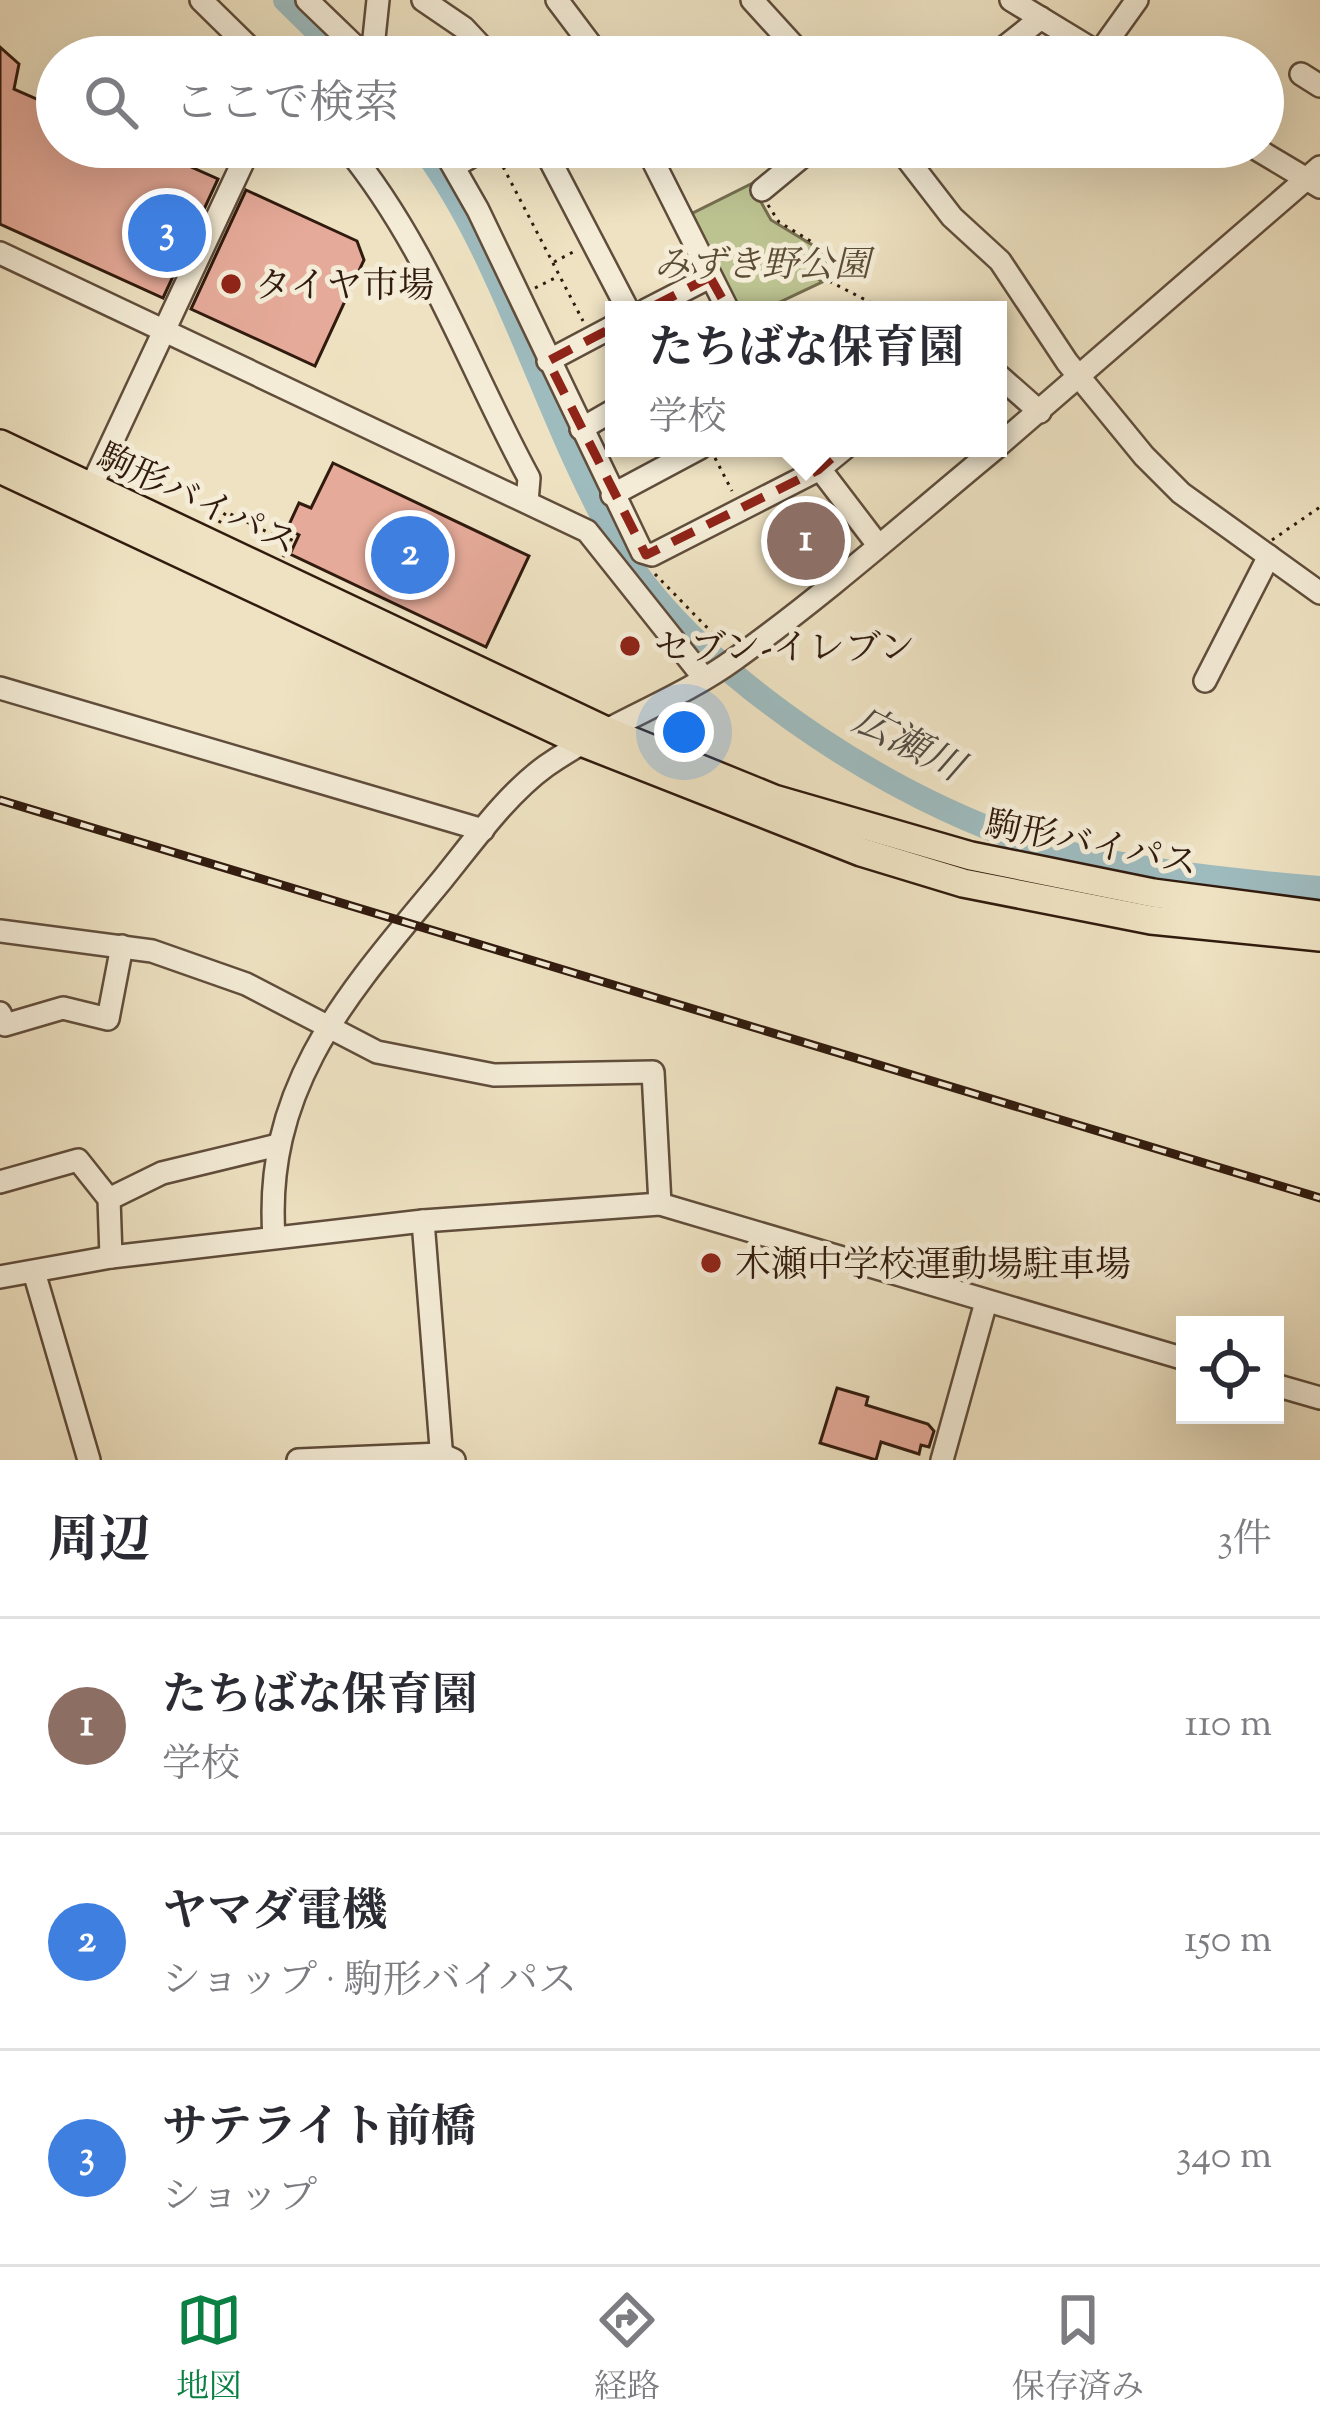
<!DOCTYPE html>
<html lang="ja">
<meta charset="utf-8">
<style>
body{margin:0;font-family:"Sorts Mill Goudy","Noto Serif JP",serif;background:#f2f2f3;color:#2b2b33}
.controls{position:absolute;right:36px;bottom:36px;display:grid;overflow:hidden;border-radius:0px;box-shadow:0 12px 48px #0002}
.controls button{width:108px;height:108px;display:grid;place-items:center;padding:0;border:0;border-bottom:3px solid #e1e1e2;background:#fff;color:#2b2b33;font:60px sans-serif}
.you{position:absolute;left:684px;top:732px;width:42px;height:42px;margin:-30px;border:9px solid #fff;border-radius:50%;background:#1a73e8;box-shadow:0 0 0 18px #1a73e833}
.badge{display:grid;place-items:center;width:78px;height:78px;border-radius:50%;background:#0b8043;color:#fff;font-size:39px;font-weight:700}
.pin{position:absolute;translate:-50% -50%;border:6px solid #fff;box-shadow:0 3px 12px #0006}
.popup{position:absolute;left:605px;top:301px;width:402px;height:156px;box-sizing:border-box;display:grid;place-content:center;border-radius:0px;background:#fff;filter:drop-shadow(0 3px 9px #0005);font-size:39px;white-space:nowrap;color:#7c7c81}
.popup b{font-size:45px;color:#2b2b33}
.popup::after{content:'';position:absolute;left:50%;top:100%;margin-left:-24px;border:24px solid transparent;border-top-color:#fff}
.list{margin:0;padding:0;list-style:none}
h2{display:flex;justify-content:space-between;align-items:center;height:156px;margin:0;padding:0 48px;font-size:51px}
h2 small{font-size:39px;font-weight:400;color:#7c7c81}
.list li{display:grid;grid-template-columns:78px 1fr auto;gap:36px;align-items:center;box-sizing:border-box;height:216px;padding:0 48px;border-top:3px solid #e1e1e2}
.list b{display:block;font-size:45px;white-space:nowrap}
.list p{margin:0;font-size:39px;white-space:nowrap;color:#7c7c81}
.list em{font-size:39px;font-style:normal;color:#7c7c81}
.icon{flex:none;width:66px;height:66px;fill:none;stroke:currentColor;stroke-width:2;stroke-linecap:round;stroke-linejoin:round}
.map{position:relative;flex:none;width:1320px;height:1460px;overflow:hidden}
.search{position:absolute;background:#fff;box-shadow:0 12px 48px #0002;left:36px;right:36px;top:36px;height:132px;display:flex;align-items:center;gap:30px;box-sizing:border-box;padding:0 42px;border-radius:66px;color:#7c7c81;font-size:45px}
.sheet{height:804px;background:#fff}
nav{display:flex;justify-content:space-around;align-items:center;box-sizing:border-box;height:168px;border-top:3px solid #e1e1e2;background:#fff;font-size:33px;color:#7c7c81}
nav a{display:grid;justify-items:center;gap:6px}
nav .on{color:#0b8043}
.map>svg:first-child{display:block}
</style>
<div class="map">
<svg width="1320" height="1460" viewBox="0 0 1320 1460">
<rect width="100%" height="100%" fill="#eee2c2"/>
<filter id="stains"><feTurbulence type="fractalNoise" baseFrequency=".00167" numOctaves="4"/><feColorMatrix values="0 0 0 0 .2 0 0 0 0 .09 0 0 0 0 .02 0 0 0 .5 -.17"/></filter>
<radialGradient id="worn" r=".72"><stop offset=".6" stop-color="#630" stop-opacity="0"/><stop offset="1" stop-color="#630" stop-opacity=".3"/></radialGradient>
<path fill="#bcc290" stroke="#766e4f" stroke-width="3" d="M751,184L771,220L829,255L814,275L822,282L763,310H739L687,216Z"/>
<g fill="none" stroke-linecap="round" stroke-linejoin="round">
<g stroke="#9ebbbe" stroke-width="24">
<path d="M285,0L343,57"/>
<path d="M422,147C505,258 547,424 619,546C695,677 921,821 1068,853C1150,872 1236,881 1320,888"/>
</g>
</g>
<g fill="#e5aa99" stroke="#311b0e" stroke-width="3">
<path d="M0,47L19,64L14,89L57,108V147H146L218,179L163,298L0,224Z"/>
<path d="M246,190L357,241L364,260L315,366L191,309Z"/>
<path d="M333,463L529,556L486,647L290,554L299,535L287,529L299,503L311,508Z"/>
<path d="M837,1388L868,1397L866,1405L928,1424L934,1431L929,1447L921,1445L919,1454L881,1442L876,1460L820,1443Z"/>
</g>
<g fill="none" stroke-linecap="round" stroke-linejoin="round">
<defs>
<g id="minor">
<path d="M201,0L259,57"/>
<path d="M307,0L360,51L371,54"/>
<path d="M423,0L464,28L491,57"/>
<path d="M557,0L600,57"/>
<path d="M752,0L804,57"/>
<path d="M1011,0L1105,57"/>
<path d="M1099,53L1137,0"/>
<path d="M372,57L378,0"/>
<path d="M992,57L1041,18"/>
<path d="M1301,74L1320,86"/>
<path d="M346,147C428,247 468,366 529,478L527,502"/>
<path d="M442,147L478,210L642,552L652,555L818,470L845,448"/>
<path d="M543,147L628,310"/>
<path d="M646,147L728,310"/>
<path d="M898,147L952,217L1000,261L1067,362L1144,456L1181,493L1320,593"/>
<path d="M1253,147L1320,187"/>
<path d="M455,166L488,147"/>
<path d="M762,190L814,147"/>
<path d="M0,253L587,531L704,678"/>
<path d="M646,310L710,277"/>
<path d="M548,361L614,326"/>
<path d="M998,375L1040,412"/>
<path d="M581,429L614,410"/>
<path d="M998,446L1320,167"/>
<path d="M804,448L878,545"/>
<path d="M91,487L250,147"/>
<path d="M612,495L700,448"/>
<path d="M1205,681L1269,556"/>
<path d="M0,688L483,830"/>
<path d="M0,931L152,951L246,984L377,1052L494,1075L653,1072L660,1204"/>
<path d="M0,1013L5,1025L63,1008L108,1019L122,946"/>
<path d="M0,1182L78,1160L109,1199L111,1257"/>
<path d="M109,1199L162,1173L278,1145"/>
<path d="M423,1221L442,1460"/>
<path d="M274,1237C263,1084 351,990 442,880C473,842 506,795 546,766C606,724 679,700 735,659C826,594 910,519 996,448"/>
<path d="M34,1272L89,1460"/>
<path d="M0,1277L111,1257L423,1221L660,1204L1185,1359"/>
<path d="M1275,1385L1320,1398"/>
<path d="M298,1460L441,1454L454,1460"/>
<path d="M942,1460L986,1302"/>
</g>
<g id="major">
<path d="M0,444L602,729L774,799L971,856L1153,893L1320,915"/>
<path d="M0,469L584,743L861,852L963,883L1151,920L1320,937"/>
</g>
</defs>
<use href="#minor" stroke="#604d3b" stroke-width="26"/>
<use href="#major" stroke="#311b0e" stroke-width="32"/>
<g stroke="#311b0e" stroke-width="3" stroke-dasharray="3 6" stroke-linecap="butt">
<path d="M391,37L424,57"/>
<path d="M499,159L583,321"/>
<path d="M768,205L779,222L832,254L821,277L885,310"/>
<path d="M554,262L577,250"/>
<path d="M535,288L559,276"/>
<path d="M715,458L732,491"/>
<path d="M219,523L226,512L290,543"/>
<path d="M279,526L292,538L283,557"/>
<path d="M1272,540L1320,507"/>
<path d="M655,574L723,644"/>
</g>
<use href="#minor" stroke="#f4ecd7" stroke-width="21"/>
<use href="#major" stroke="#eee2c2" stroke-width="27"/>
<defs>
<path id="rail" d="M0,800L1320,1198"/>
</defs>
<use href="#rail" stroke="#311b0e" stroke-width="9"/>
<use href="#rail" stroke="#f4ecd7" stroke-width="4.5" stroke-dasharray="14" stroke-linecap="butt"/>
</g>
<path fill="none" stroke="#8f2418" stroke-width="9" stroke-dasharray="24 15" stroke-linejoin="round" d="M710,277L756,359L814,335L868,427L818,470L646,555L548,361Z"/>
<g fill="#8f2418" stroke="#f4ecd7" stroke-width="4.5">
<circle cx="231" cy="284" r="12"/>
<circle cx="630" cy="646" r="12"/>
<circle cx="711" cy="1263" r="12"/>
</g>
<g text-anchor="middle" stroke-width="10" stroke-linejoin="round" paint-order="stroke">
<g font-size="36" font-style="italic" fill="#5b4d35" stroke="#f4ecd7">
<text x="762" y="276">みずき野公園</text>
</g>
<g font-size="36" fill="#311b0e" stroke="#f4ecd7" text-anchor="start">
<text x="255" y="297">タイヤ市場</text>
<text x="654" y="659">セブン-イレブン</text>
<text x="735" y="1276">木瀬中学校運動場駐車場</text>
</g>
<g font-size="36" fill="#311b0e" stroke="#f4ecd7">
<text transform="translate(198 498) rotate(25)" y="13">駒形バイパス</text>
<text transform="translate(1092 842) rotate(11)" y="13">駒形バイパス</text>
</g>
<g font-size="39" font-style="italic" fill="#524b43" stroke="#f4ecd7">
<text transform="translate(909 742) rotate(27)" y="14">広瀬川</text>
</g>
</g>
<rect width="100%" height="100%" filter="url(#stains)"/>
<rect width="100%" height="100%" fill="url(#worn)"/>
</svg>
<div class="controls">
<button><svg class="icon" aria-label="locate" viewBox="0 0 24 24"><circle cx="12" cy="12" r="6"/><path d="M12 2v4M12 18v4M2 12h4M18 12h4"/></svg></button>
</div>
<div class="you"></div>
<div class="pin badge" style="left:806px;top:541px;background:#8d6e63">1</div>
<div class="popup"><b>たちばな保育園</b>学校</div>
<div class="pin badge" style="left:410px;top:555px;background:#3f7fe0">2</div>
<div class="pin badge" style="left:167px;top:233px;background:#3f7fe0">3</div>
<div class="search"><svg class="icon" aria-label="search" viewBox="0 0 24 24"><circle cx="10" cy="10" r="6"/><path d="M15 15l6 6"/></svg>ここで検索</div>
</div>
<section class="sheet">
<h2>周辺<small>3件</small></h2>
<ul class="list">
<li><span class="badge" style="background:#8d6e63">1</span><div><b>たちばな保育園</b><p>学校</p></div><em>110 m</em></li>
<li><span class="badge" style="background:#3f7fe0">2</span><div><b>ヤマダ電機</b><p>ショップ · 駒形バイパス</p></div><em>150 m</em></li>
<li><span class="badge" style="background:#3f7fe0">3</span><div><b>サテライト前橋</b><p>ショップ</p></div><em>340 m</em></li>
</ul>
</section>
<nav>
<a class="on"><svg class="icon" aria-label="map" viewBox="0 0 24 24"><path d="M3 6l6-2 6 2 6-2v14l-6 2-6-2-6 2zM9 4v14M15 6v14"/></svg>地図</a>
<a><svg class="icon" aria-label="directions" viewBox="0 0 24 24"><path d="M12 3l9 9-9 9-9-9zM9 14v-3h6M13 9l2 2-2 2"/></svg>経路</a>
<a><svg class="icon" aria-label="saved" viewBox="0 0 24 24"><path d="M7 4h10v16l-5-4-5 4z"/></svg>保存済み</a>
</nav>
